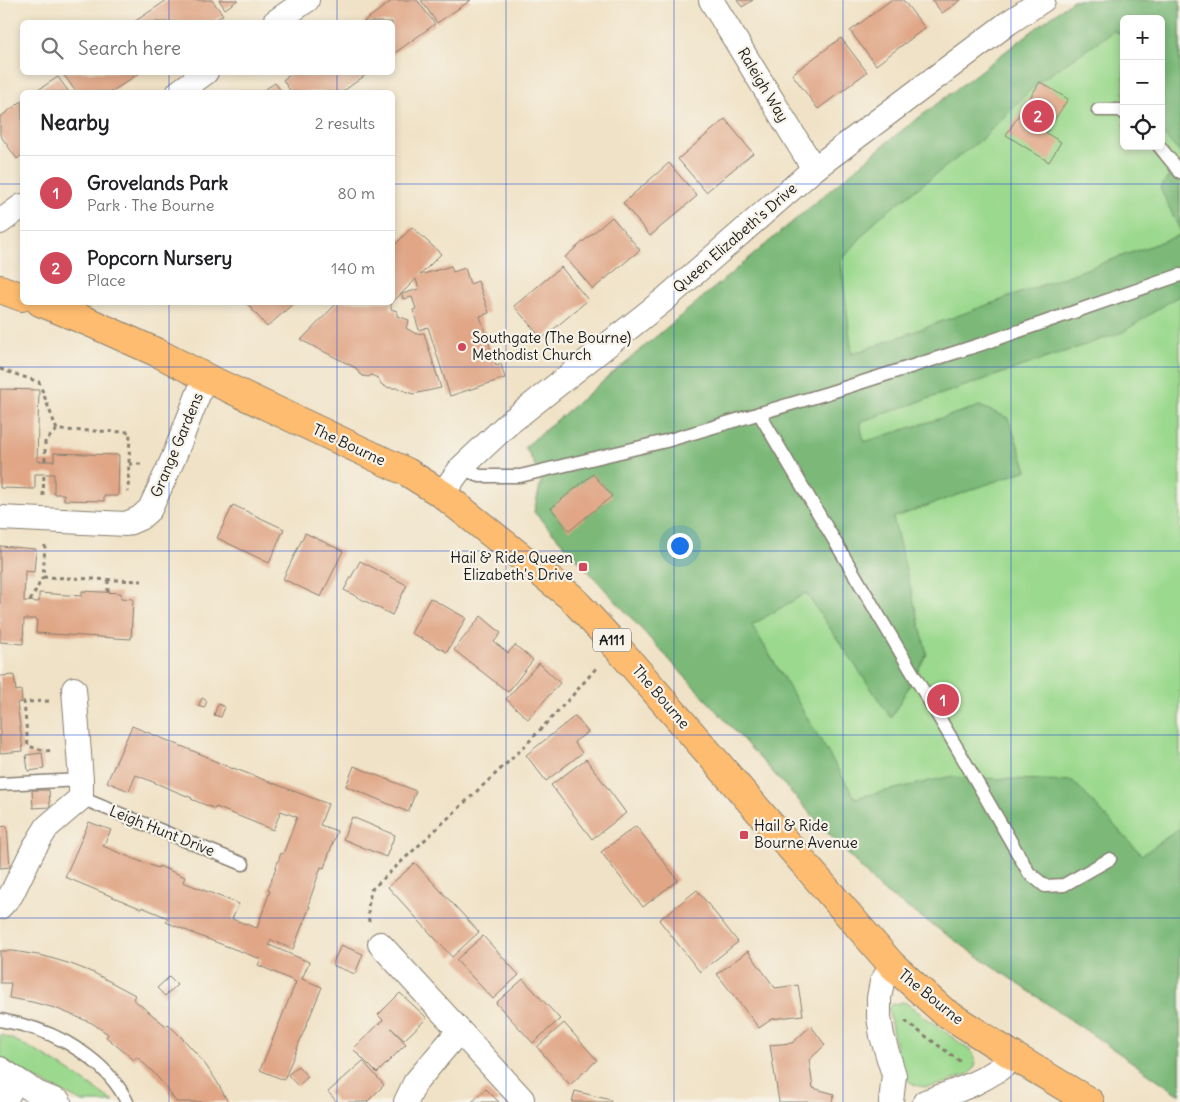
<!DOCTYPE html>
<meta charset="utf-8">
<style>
body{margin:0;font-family:Delius,sans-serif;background:#f2f2f2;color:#202124}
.controls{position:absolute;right:15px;top:15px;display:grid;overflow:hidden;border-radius:8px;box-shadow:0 2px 8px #0003}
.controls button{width:45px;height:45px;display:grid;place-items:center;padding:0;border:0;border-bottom:1px solid #e0e0e0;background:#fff;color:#202124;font:25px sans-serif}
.you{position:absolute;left:679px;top:545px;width:18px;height:18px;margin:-12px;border:4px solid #fff;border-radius:50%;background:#1a73e8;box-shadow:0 0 0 8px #1a73e833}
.badge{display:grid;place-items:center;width:32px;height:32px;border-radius:50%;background:#d1495b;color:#fff;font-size:16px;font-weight:700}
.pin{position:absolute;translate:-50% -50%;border:2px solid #fff;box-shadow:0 1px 5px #0006}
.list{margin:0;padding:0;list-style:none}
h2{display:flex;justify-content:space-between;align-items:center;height:65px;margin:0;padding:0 20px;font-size:21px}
h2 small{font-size:16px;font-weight:400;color:#757577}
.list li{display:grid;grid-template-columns:32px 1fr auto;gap:15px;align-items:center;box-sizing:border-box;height:75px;padding:0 20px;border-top:1px solid #e0e0e0}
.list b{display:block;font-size:19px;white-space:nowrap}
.list p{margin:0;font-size:16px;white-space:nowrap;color:#757577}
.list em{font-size:16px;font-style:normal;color:#757577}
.icon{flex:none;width:28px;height:28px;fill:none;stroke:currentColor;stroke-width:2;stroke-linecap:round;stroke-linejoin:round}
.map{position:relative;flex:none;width:1180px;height:1102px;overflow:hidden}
.search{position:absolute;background:#fff;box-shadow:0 2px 8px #0003;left:20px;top:20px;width:375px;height:55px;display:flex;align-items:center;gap:12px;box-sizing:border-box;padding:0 18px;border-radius:8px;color:#757577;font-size:19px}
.panel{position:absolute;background:#fff;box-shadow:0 2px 8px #0003;left:20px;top:90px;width:375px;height:215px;border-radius:8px}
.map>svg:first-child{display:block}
</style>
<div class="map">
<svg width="1180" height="1102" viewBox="0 0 1180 1102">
<rect width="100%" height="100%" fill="#f7f3e8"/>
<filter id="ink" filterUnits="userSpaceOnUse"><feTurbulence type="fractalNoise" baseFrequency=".02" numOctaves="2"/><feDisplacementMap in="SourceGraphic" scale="10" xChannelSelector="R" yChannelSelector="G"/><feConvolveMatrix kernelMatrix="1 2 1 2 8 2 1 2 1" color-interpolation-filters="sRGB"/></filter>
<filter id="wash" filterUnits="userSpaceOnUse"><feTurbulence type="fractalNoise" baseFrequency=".0096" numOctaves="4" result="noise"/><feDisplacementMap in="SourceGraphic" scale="20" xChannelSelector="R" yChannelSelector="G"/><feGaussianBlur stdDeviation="1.12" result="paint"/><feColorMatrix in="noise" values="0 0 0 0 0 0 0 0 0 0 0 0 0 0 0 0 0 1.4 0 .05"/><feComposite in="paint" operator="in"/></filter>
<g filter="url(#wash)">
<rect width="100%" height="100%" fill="#f0e2c6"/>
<g fill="#9bd98e" stroke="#5c7a55" fill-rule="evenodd">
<path d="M1073,0H1180V1095L879,888L534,512L542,478L525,447L891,139ZM1124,19H1161V146H1124Z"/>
<path d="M902,1002L906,1003L971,1051C977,1060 978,1067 969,1074C945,1082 920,1099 901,1073L888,1008L891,1005Z"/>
<path d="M0,1034C41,1050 78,1077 114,1102H83L20,1071L0,1057Z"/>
</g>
<g fill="#7cb979" stroke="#4c6a4a">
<path d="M1073,0H1180V153L1161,132V19H1124V41L1121,34L1114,31L1037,83L982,139L876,220L841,261L852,354L1180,235V295L1123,332L860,422L864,442L980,406L1008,418L1027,470L893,518L927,654L891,718L806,593L752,625L855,798L948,777L1073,781L1142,855L1180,828V1095L879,888L534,512L542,478L525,447L891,139Z"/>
<path d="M1180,161V230L1160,188Z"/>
</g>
<g id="blocks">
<g fill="#e0a686">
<path d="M167,0H212L223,15L212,22H134Z"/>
<path d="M219,0H238L225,9Z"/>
<path d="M393,0H417L435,24L392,55V22H363Z"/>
<path d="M421,0H471L437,23Z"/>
<path d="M737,0H753L742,7Z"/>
<path d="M891,0H903L925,28L876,65L850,31Z"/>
<path d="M932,0H961L942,13Z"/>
<path d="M841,38L867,72L818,109L792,74Z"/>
<path d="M62,72H141L111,92H76Z"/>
<path d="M293,72H370L342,92H291L283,80Z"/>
<path d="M58,77L69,92H35Z"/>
<path d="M1040,82L1068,99L1046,133L1061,142L1049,162L1006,135Z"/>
<path d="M275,83L282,92H261Z"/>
<path d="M22,101V155L17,159L0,135V117Z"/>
<path d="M725,119L753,153L706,192L678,159Z"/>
<path d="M669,163L697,196L650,236L623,203Z"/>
<path d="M612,217L640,250L593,289L565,257Z"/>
<path d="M412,227L441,254L420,275L451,266L453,272L465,268L470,284L478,281L489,313L480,316L496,366L501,364L505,378L450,396L428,327L419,330L413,310L416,309L412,297L403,299L402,294L419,289L416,279L391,304V309L397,311V316L409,320L406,328L416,334L424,333L441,388L413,394L397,388H391L386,387L381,384L378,378L371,375L369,377L363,376L359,373L356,368L301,340L338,302H392V248Z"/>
<path d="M561,267L588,300L542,339L514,306Z"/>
<path d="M246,302H295L267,327Z"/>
<path d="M0,389L39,390L37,461H54V453L119,455L118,496H104V501L64,500V494H54V474H35V489L0,488Z"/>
<path d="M593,474L612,496L569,531L551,508Z"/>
<path d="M233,505L284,529L269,563L217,538Z"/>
<path d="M305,533L343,551L321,597L283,579Z"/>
<path d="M0,546L36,549L34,572L25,571L24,601L39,602V593L82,596V591L121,593V598L133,599L131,639L36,633L37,619H24L23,644L0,642Z"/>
<path d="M360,561L407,585L392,615L344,590Z"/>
<path d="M430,598L466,618L447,652L411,633Z"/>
<path d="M481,616L501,633L494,642L508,653L515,645L533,660L508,692L454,650Z"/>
<path d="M539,663L560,683L528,719L506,699Z"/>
<path d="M14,675L16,691L21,690L22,702L17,703L23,751L0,753V676Z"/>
<path d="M202,698L207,701L204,708L198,706Z"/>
<path d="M218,704L225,707L221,717L214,715Z"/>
<path d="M575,716L588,732L574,742L582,753L546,781L526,755Z"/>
<path d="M132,726L208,757V758L233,769V768L328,804L320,825L337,831L324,868L321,867L308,905L310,906L293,949L271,940L269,945L309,962L302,979L322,987L284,1080L260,1070L296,982L258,965L261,959L202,937L166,922L168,918L142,907V909L65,877L89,822L111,830L103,846L139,861L158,868L159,866L185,877L183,882L239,904L232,919L257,928L270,891L268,890L281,853L283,854L297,817L281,811L273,830L216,807L215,809L191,799L192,798L136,775L129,791L107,782Z"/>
<path d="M42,753L44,769L28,771L26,755Z"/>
<path d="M586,759L626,813L592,839L551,785Z"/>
<path d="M354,766L416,791L408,812L346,786Z"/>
<path d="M32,790H49L50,807L33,808Z"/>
<path d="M352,817L395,835L386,857L343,839Z"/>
<path d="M7,826L10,867L0,868V827Z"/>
<path d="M636,826L678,880L643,907L601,852Z"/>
<path d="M415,863L479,932L452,957L388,887Z"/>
<path d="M697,890L738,942L700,972L659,920Z"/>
<path d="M483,936L519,975L493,999L456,960Z"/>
<path d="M341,945L363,954L355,974L332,965Z"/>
<path d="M0,951H13L44,956L71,964L94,973L135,995L133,999L166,1026L168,1024L187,1043L202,1060L216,1080L228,1102H176L165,1086L152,1071L137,1057L134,1060L106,1037L108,1034L92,1023L55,1008L32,1002L9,998L11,983H0Z"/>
<path d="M748,951L775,988L798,985L803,1015L772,1019L759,1028L717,974Z"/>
<path d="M169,977L177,985L165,996L157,988Z"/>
<path d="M523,979L560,1019L533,1043L496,1003Z"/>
<path d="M400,993L427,1018L404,1040L391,1028L406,1044L377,1073L353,1049L383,1020L378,1015Z"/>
<path d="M564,1023L597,1060L570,1085L537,1047Z"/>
<path d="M811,1026L825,1045L809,1060L813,1088L834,1094L832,1102H779L770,1045L792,1043Z"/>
<path d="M363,1061L384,1085L367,1102H337L328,1092Z"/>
<path d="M298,1066L308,1077L298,1086L288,1075Z"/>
<path d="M486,1089L499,1102H472Z"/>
<path d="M575,1091L611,1100L610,1102H572Z"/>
</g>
</g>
</g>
<g filter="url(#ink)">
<use href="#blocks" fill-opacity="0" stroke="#867f71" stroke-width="1"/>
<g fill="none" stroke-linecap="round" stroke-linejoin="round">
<defs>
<g id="lane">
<path d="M1098,110H1120L1124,113"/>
<path d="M1159,146L1180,172"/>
<path d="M759,413L960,753L1029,873L1045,886L1064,885L1110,859"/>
<path d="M461,468L480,476H520L666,441L828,393L982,344L1180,275"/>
<path d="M0,784L81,780"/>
<path d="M81,798L243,864"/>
<path d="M0,1020C6,1021 13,1023 19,1024C61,1034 108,1062 127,1102"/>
</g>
<g id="street">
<path d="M711,0L814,169"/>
<path d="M275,22L307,0"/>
<path d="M179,92L206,72"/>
<path d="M0,222L22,206"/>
<path d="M442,494L461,468L509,423L664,300L814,169L1008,23L1043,0"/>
<path d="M0,518L126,524L140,518L150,509L173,459L205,377"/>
<path d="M0,907L11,895L33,850L47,827L81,798V780L74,689"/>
<path d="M380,944L522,1099"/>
<path d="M0,1069L37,1093L59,1102"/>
<path d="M4,1102L16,1080"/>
<path d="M406,1102L415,1083L459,1031"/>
<path d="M891,1102L894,1075L882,1036L879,1017V998L882,982L892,965"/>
<path d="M925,1102C960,1090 987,1081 1015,1057"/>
</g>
<g id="primary">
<path d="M0,289L22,297"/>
<path d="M40,302L89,322L156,352L205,377L407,472L442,494L571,597L616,646L892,965L943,1011L1015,1057L1090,1102"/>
</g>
</defs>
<use href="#lane" stroke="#867f71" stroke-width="15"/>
<use href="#street" stroke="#867f71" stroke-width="26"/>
<use href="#primary" stroke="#867f71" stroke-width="30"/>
<g stroke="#867f71" stroke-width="3" stroke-dasharray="4 4" stroke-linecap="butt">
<path d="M0,369L39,382L57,430"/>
<path d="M45,461V441L57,430L130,432L128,492"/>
<path d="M129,464H143"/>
<path d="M43,496L44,474"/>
<path d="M43,577L142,581"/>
<path d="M108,592V580"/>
<path d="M30,601L43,577L45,545"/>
<path d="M49,701L24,702L28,746L45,751L54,750"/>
<path d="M369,922L368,908L371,890L521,750L572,696L598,666"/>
<path d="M905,1021L961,1062"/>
</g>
<use href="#lane" stroke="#fff" stroke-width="12"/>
<use href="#street" stroke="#fff" stroke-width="24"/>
<use href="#primary" stroke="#fdbc70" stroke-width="28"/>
</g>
</g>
<path fill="none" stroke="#1d4ed8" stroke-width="1" stroke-opacity="0.55" d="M169,0V22M337,0V22M506,0V1102M674,0V1102M843,0V1102M1011,0V1102M169,72V92M337,72V92M0,184H22M392,184H1180M169,302V1102M337,302V1102M0,367H1180M0,551H1180M0,735H1180M0,918H1180"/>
<g fill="#d1495b" stroke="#f7f3e8" stroke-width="2">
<circle cx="462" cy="347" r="5"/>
<rect x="578" y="562" width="10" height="10" rx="2.5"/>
<rect x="739" y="830" width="10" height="10" rx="2.5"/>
</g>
<g text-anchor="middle" stroke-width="4.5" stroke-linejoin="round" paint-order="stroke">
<rect fill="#f7f3e8" stroke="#5e5c59" stroke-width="1" x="593" y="628.5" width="38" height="23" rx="4"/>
<g font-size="14" font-weight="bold" fill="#1c1c1c">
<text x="612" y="645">A111</text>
</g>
<g font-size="15" fill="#1c1c1c" stroke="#f7f3e8">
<text transform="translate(763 85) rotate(59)" y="5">Raleigh Way</text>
<text transform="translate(735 238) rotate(-41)" y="5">Queen Elizabeth's Drive</text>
<text transform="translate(177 445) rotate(-67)" y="5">Grange Gardens</text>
<text transform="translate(349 445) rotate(25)" y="5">The Bourne</text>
<text transform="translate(661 697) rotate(49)" y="5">The Bourne</text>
<text transform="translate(162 831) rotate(22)" y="5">Leigh Hunt Drive</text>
<text transform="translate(931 997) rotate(39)" y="5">The Bourne</text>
</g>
<g font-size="15" fill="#1c1c1c" stroke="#f7f3e8" text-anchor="start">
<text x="472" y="343">Southgate (The Bourne)<tspan x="472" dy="17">Methodist Church</tspan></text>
<text x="573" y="563" text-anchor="end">Hail &amp; Ride Queen<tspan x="573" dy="17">Elizabeth's Drive</tspan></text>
<text x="754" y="831">Hail &amp; Ride<tspan x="754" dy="17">Bourne Avenue</tspan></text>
</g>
</g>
</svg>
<div class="controls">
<button>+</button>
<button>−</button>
<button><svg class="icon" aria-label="locate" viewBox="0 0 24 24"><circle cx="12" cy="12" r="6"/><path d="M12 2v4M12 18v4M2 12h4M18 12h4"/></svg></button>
</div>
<div class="you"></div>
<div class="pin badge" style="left:943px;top:700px">1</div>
<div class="pin badge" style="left:1038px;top:116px">2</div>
<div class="search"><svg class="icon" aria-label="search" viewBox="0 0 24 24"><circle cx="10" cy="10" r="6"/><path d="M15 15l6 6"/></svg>Search here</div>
<section class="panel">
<h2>Nearby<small>2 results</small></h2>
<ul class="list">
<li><span class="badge">1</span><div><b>Grovelands Park</b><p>Park · The Bourne</p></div><em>80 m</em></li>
<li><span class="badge">2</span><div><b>Popcorn Nursery</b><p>Place</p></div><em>140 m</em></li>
</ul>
</section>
</div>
